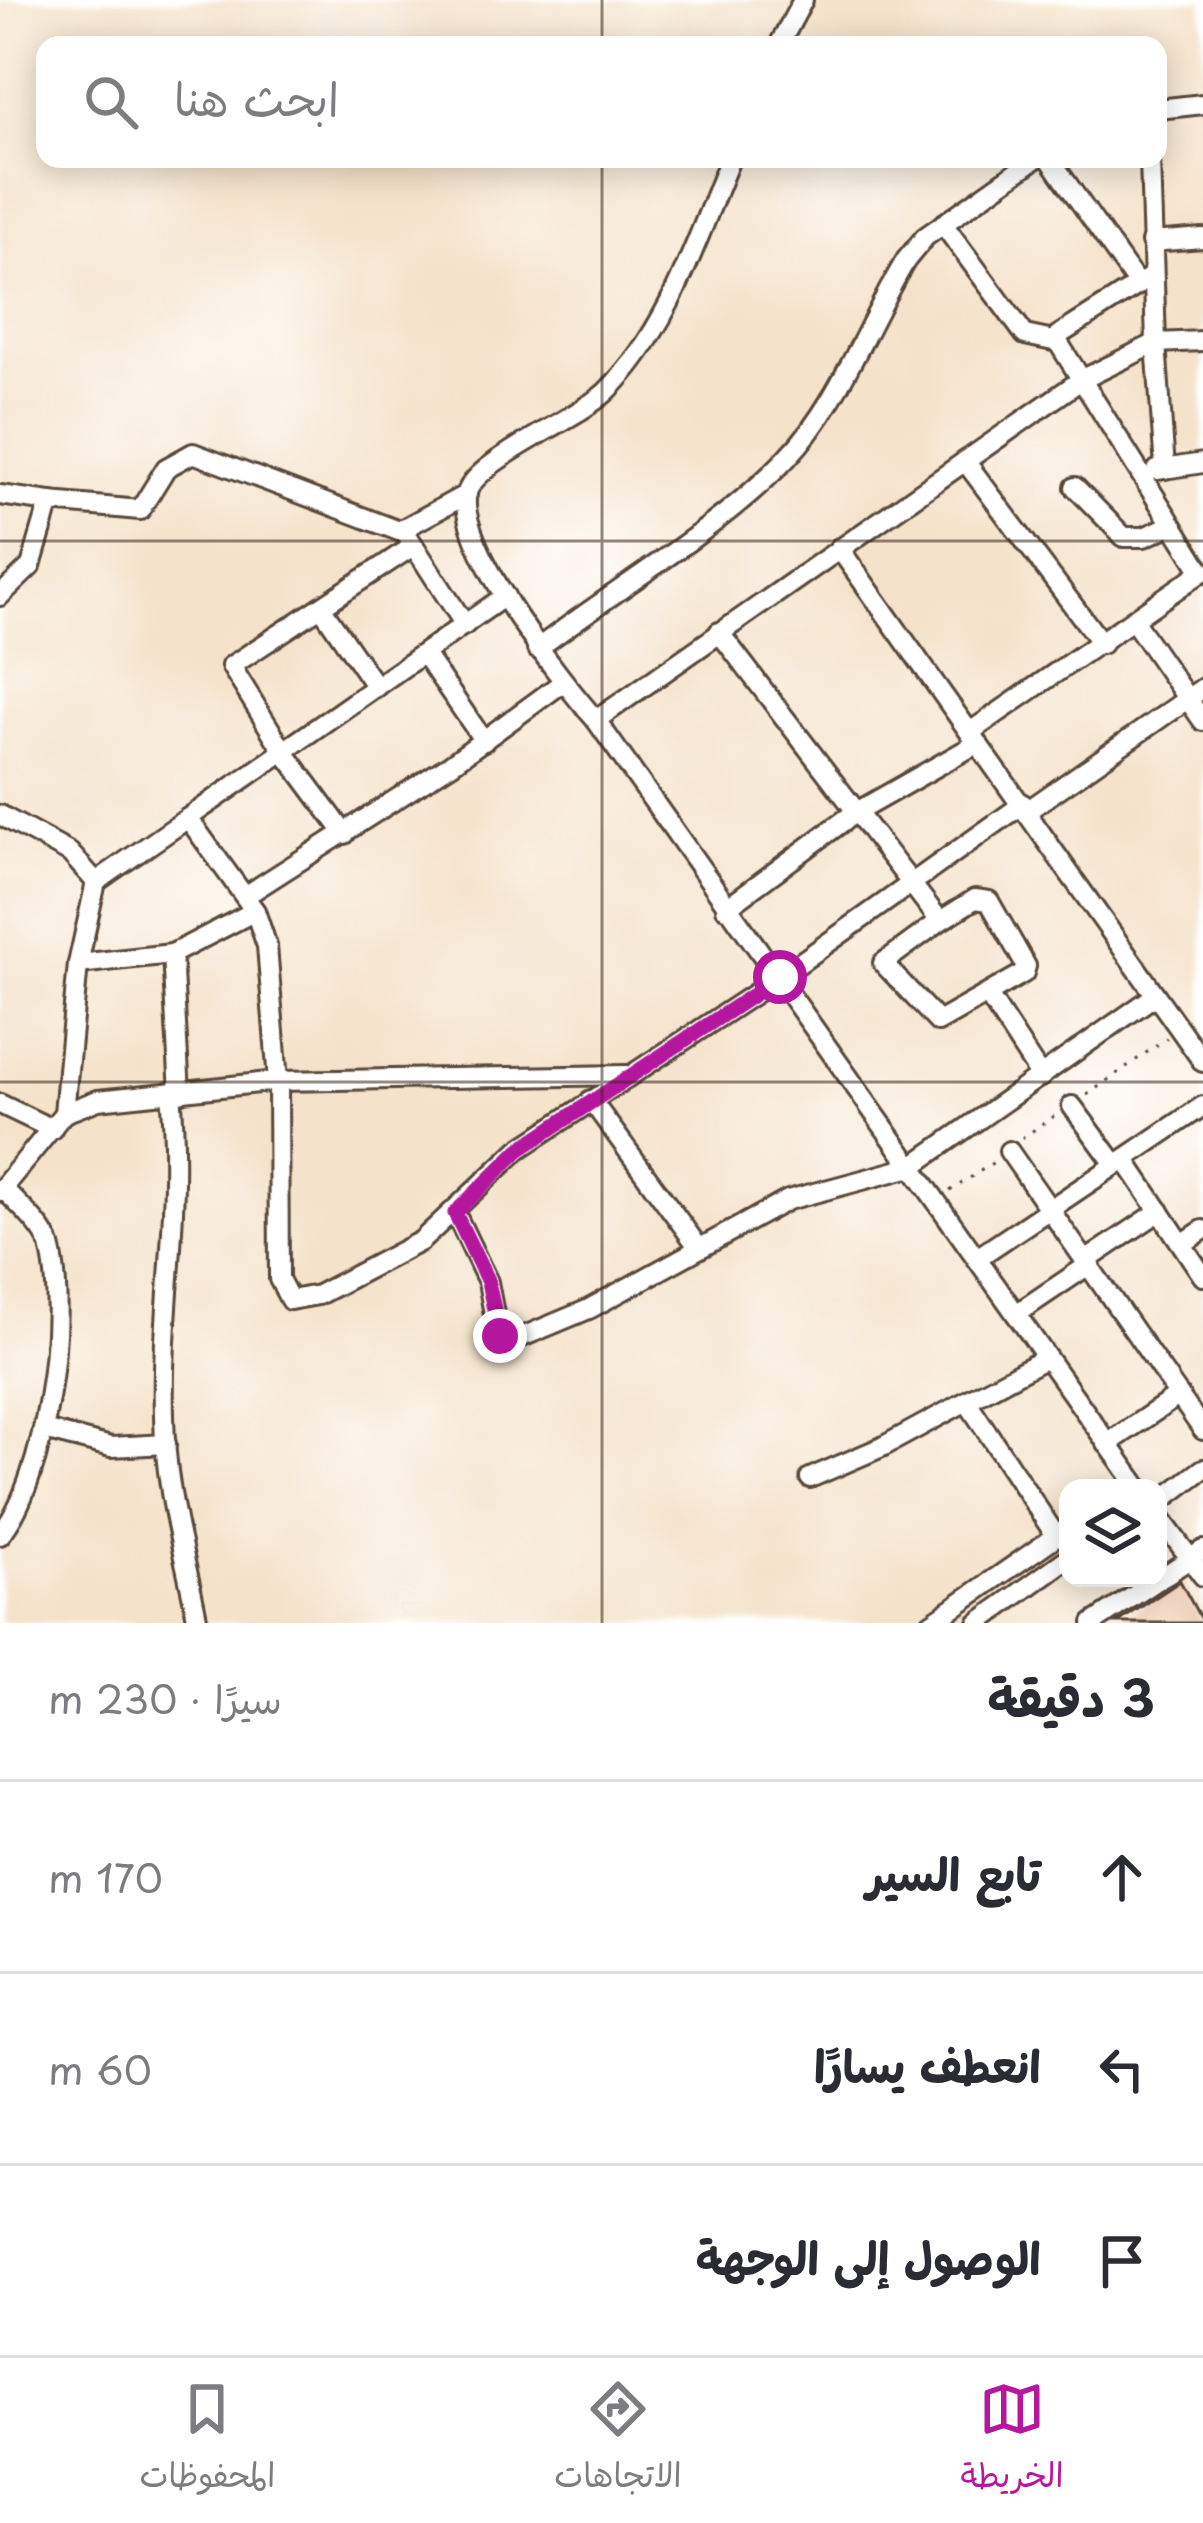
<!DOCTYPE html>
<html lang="ar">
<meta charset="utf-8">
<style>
body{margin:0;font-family:"Playpen Sans","Playpen Sans Arabic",sans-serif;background:#f2f2f3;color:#2b2b33;direction:rtl}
.controls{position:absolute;right:36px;bottom:36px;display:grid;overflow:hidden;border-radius:24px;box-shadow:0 6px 30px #0003}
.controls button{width:108px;height:108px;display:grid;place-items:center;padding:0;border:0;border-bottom:3px solid #e1e1e2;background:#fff;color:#2b2b33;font:60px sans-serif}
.stop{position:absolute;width:36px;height:36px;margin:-27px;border:9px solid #b5179e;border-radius:50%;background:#fff}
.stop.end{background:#b5179e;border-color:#fff;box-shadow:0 3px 12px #0008}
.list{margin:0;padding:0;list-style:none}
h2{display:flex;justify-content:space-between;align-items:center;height:156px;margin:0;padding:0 48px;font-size:51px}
h2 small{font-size:39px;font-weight:400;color:#7c7c81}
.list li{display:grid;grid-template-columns:78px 1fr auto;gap:36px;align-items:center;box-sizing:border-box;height:192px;padding:0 48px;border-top:3px solid #e1e1e2}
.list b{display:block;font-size:45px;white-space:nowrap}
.list em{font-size:39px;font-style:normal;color:#7c7c81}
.icon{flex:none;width:66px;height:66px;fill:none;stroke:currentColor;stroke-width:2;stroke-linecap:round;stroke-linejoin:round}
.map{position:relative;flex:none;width:1203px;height:1623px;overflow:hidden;direction:ltr}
.search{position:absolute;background:#fff;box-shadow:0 6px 30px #0003;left:36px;right:36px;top:36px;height:132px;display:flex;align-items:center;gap:30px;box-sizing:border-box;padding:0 42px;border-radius:24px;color:#7c7c81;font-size:45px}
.sheet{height:732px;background:#fff}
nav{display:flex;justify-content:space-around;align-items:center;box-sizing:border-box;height:168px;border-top:3px solid #e1e1e2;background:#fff;font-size:33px;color:#7c7c81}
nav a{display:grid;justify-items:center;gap:6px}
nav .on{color:#b5179e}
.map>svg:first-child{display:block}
</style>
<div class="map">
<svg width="1203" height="1623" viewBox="0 0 1203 1623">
<rect width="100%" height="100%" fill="#fff"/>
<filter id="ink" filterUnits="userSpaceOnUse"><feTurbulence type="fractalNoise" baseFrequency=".00833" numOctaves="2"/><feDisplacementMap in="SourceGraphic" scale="24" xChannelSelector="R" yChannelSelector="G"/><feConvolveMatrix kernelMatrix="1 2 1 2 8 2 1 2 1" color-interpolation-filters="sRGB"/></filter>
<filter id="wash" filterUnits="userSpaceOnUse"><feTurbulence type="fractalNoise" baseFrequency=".004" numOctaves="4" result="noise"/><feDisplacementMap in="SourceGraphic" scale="48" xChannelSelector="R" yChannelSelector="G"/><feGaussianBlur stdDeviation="2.7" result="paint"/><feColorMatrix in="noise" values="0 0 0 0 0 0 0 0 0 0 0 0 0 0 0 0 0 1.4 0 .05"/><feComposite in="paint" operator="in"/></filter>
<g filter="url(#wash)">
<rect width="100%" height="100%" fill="#f4e3ca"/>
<g id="blocks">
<path fill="#e3af88" d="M1180,1581L1203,1623H1117Z"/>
</g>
</g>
<g filter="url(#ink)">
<use href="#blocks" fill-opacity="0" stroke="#574638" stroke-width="3"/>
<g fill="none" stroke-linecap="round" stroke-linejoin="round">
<defs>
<g id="minor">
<path d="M779,45L803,0"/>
<path d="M1158,109L1203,104"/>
<path d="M1050,159L1138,285"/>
<path d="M943,224L1025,335L1058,342"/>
<path d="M1151,242L1203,238"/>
<path d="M1152,276L1059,335L1058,342L1202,572"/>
<path d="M965,461L1102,644"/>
<path d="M1165,469L1156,343L1203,341"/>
<path d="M1157,470L1203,463"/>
<path d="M1075,487L1124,537H1144L1171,525"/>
<path d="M0,495L50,502"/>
<path d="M407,535L465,625"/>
<path d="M839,548L1203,1062"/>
<path d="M0,596L31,566L50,502L140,510L166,468L193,453L399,531L467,494"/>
<path d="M505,596L188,818L255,911L267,946L278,1081L279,1279L290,1300L318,1295L421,1241L519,1149L780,977L1023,804"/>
<path d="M321,607L376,687"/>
<path d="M1133,620L1203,721"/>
<path d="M719,632L940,921L883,963L938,1022L1024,973L1026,966L989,901L975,899L940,921"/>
<path d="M537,649C614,590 722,527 787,458C839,404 867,324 906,260L925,237L1035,159"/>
<path d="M424,654L484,741"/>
<path d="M596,720C562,683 454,542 467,493C475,461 577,419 606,392C669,331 697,238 730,159"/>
<path d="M970,732L1203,571"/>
<path d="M1027,811L1203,688"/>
<path d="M0,815L70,853L96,882"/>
<path d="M345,834L284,752L231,666L413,546"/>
<path d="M245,896L451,764L562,683"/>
<path d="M726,908L853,814L978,743"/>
<path d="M172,954L180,1093"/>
<path d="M78,964L172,954L255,911"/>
<path d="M988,995L1041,1077"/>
<path d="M171,1093C182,1207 161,1305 164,1415C165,1492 184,1550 198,1623"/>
<path d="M591,1100L699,1248"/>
<path d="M0,1104L52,1129"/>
<path d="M1072,1106L1115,1164"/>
<path d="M64,1113L78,964L96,882L188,818"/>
<path d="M1009,1151L1203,1430"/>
<path d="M1125,1160L1203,1276"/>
<path d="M0,1191L64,1113L98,1100L278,1081L626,1075"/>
<path d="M455,1213L488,1282L497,1330L500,1336L522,1337L589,1309L788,1200L911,1167L1153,997"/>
<path d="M1182,1244L1203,1230"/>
<path d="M977,1258L1203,1106"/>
<path d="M1087,1260L1160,1211"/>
<path d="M1016,1314L1090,1264"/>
<path d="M968,1403L1056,1536"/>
<path d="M44,1430L111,1447L166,1444"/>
<path d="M1107,1444L1179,1395"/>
<path d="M810,1478L882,1447L1044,1359"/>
<path d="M1139,1488L596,720L1081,380L1156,343L1150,159"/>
<path d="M1158,1503L1203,1469"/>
<path d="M1158,1515L1203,1576"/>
<path d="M0,1535C46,1481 69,1315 50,1246C44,1226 17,1204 3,1188"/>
<path d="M931,1623L1068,1528"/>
<path d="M978,1623L1068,1558"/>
<path d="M1093,1623L1203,1550"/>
</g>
</defs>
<use href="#minor" stroke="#574638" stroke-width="24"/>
<g stroke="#574638" stroke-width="3" stroke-dasharray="3 9" stroke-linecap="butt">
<path d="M1087,1095L1167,1038"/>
<path d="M1022,1138L1059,1113"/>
<path d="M950,1191L997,1160"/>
</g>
<use href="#minor" stroke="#fff" stroke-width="18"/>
</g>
</g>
<g fill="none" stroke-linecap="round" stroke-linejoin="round" filter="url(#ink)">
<path stroke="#b5179e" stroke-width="15" d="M500,1336L488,1282L455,1213L519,1150L780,977"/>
</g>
<path fill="none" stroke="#3b2a1e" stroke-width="3" stroke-opacity="0.55" d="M602,0V45M602,159V1623M0,541H1203M0,1082H1203"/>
</svg>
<div class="controls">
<button><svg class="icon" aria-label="layers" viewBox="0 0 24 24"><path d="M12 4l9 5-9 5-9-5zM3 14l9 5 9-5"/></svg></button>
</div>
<div class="stop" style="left:780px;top:977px"></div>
<div class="stop end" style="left:500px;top:1336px"></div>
<div class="search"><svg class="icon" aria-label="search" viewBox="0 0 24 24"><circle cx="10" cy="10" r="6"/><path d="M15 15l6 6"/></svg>ابحث هنا</div>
</div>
<section class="sheet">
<h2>3 دقيقة<small>سيرًا · 230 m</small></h2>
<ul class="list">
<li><svg class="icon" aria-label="ahead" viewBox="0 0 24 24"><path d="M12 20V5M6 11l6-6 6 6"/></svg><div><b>تابع السير</b></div><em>170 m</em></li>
<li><svg class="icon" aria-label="left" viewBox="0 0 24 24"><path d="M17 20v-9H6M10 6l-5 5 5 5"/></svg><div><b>انعطف يسارًا</b></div><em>60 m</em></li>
<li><svg class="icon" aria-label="arrive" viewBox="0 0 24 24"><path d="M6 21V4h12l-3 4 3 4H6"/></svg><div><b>الوصول إلى الوجهة</b></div></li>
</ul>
</section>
<nav>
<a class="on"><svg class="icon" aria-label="map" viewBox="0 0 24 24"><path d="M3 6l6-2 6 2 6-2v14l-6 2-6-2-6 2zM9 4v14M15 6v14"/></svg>الخريطة</a>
<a><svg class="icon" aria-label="directions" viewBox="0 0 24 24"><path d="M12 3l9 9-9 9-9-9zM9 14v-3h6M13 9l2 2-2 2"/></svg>الاتجاهات</a>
<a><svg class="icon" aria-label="saved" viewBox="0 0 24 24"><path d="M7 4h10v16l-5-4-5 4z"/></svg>المحفوظات</a>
</nav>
